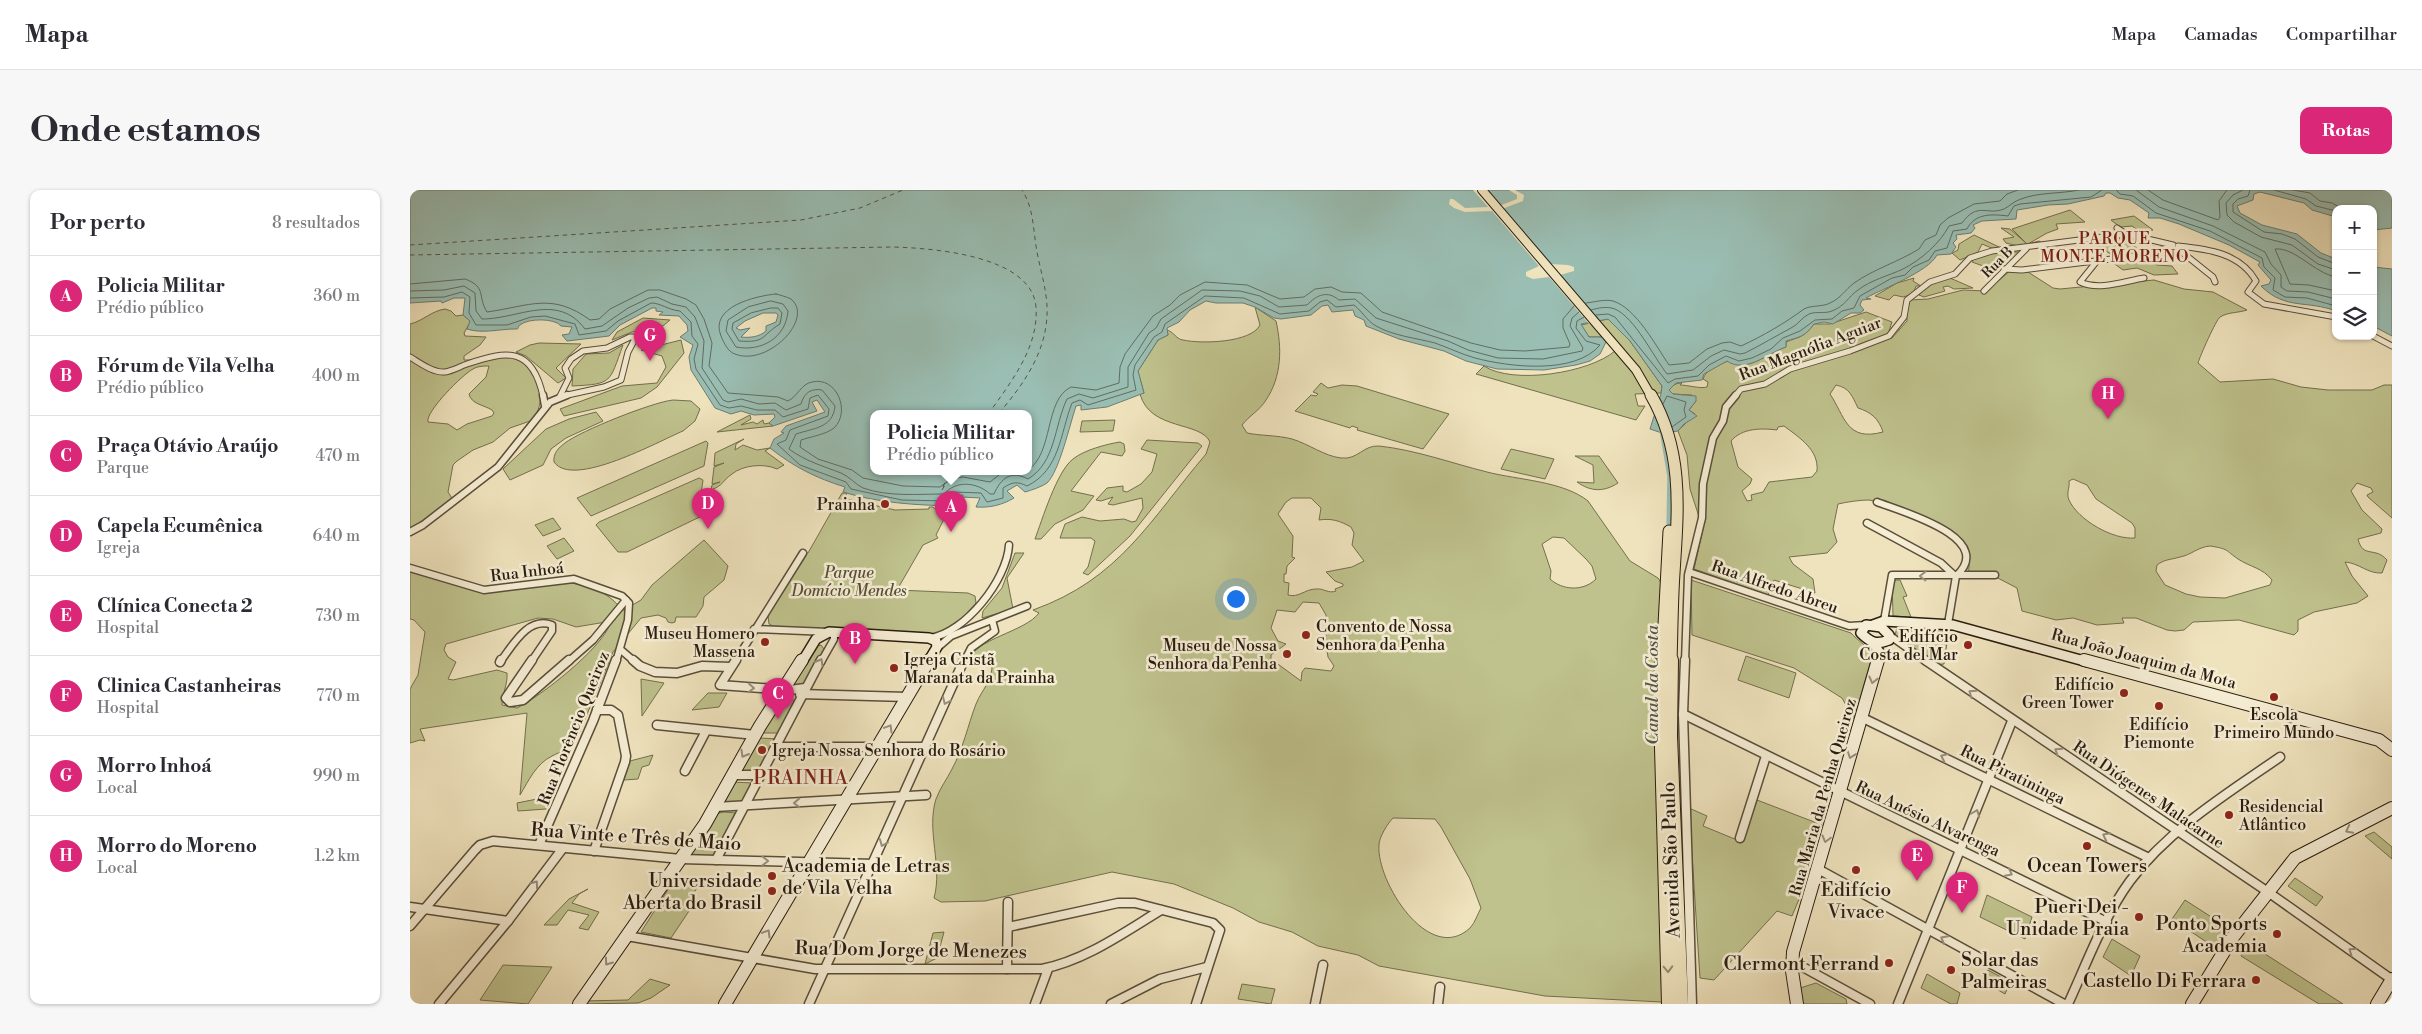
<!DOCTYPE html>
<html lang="pt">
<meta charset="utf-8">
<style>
body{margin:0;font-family:"Libre Bodoni",serif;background:#f7f7f7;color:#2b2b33}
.controls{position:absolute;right:15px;top:15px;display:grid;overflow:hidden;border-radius:10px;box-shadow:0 1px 4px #0004}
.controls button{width:45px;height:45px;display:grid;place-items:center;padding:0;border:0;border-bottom:1px solid #e1e1e2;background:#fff;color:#2b2b33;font:25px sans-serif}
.you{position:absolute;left:825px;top:408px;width:18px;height:18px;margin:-12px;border:4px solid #fff;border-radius:50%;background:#1a73e8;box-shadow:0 0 0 8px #1a73e833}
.badge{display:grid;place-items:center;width:32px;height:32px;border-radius:50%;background:#db2777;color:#fff;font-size:16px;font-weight:700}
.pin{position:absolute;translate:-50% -41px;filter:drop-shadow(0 1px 2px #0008)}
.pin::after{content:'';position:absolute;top:26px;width:18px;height:15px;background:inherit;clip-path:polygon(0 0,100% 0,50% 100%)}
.popup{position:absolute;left:460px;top:220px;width:162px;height:65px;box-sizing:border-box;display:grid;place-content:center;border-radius:10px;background:#fff;filter:drop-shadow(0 1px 4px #0005);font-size:16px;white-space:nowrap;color:#7c7c81}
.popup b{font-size:19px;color:#2b2b33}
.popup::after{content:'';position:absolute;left:50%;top:100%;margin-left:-10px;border:10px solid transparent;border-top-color:#fff}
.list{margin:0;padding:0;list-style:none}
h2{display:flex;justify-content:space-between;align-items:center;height:65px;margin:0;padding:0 20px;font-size:21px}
h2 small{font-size:16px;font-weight:400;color:#7c7c81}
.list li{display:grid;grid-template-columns:32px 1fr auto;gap:15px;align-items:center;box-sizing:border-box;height:80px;padding:0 20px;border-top:1px solid #e1e1e2}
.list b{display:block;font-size:19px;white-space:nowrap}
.list p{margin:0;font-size:16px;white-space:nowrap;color:#7c7c81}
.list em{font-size:16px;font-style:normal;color:#7c7c81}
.icon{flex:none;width:28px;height:28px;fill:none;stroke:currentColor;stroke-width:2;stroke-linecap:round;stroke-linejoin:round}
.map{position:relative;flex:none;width:1982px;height:814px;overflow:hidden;border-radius:10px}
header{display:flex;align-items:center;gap:30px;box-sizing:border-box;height:70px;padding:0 25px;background:#fff;border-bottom:1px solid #e1e1e2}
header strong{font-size:24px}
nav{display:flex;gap:28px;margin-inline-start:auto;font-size:18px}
.intro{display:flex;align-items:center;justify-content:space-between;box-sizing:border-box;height:120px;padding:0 30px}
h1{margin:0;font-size:35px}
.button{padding:12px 22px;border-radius:10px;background:#db2777;color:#fff;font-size:18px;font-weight:700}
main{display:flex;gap:30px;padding:0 30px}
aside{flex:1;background:#fff;border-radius:10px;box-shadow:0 1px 4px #0004}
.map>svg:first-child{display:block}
</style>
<header>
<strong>Mapa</strong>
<nav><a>Mapa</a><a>Camadas</a><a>Compartilhar</a></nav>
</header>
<div class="intro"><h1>Onde estamos</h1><a class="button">Rotas</a></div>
<main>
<aside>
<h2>Por perto<small>8 resultados</small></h2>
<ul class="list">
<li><span class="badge">A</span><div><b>Policia Militar</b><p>Prédio público</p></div><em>360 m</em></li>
<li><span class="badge">B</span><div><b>Fórum de Vila Velha</b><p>Prédio público</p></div><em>400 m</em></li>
<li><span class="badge">C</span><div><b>Praça Otávio Araújo</b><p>Parque</p></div><em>470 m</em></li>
<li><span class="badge">D</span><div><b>Capela Ecumênica</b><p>Igreja</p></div><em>640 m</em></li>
<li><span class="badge">E</span><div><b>Clínica Conecta 2</b><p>Hospital</p></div><em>730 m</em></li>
<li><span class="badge">F</span><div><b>Clinica Castanheiras</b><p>Hospital</p></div><em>770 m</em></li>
<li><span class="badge">G</span><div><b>Morro Inhoá</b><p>Local</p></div><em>990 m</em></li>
<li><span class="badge">H</span><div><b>Morro do Moreno</b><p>Local</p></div><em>1.2 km</em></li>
</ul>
</aside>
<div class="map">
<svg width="1982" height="814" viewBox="0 0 1982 814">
<rect width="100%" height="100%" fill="#efe3bd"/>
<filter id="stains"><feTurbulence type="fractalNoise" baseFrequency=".004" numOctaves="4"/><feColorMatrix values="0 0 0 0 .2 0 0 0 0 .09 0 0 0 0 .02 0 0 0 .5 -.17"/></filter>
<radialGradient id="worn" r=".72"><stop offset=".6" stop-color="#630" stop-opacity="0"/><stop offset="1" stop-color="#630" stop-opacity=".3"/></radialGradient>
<g fill="#bfc28d" stroke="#746f4e" fill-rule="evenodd">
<path d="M1660,20L1675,32L1646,34L1648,39L1637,43L1618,54L1629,51L1636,55L1612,57L1596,53L1593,49L1604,47L1591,38L1600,39L1617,54L1602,39Z"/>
<path d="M1724,26L1743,40L1729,41L1722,36L1710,37L1701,30Z"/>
<path d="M1564,45L1589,57L1584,59L1572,54L1568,62L1550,70L1542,63L1548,60L1549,54Z"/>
<path d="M1723,46L1732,53L1725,54L1715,48L1731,62L1705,67L1681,51Z"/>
<path d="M1582,62H1609L1604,71L1591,67L1585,78L1573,76L1562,72L1564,68Z"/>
<path d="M1736,68L1747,75L1762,76L1768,84L1744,85L1727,78L1713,80L1702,72Z"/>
<path d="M1600,81L1618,82L1643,98L1650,99L1744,90L1774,99L1803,102L1837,120C1828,123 1818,122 1810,127C1806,130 1790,166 1788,173L1810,192L1863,189L1891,197L1918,200H1962L1974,195H1982V328L1958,307L1957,305L1963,302L1961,298L1947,293L1941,301L1952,320L1972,339L1971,343L1948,349C1953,369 1965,356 1977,370L1972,383C1958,384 1949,373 1935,372L1942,386L1958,406L1947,413L1904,422L1888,430V441L1884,445L1829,430L1783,432L1774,440L1765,441L1757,440L1726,428H1712L1714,433L1687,435L1663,428L1646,430L1612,421L1607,398L1580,384L1558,383C1561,373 1558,358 1551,350C1542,338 1475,312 1459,310C1449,310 1437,312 1428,314L1423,339L1427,352L1417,363L1379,367L1383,374L1403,389L1405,403L1364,390L1358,405L1284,379L1293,339L1280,299L1277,265L1268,241L1285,224L1279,220L1286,211L1282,205L1263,204L1259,200C1263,195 1266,193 1272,193L1270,195C1278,195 1290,199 1297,197L1298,192L1293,189C1296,179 1309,175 1318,171C1343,181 1352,165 1376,157V152C1389,147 1395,147 1404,134H1420L1456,122L1482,132L1478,144L1450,154L1482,148L1497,131V115L1500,110L1518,109L1553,100L1576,101ZM1426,195C1440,198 1442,206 1448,218C1461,222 1469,229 1473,242C1436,252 1435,226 1420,204ZM1374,236C1390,248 1409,260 1407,281L1402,287L1359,292L1353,302L1341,305L1342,310L1337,311L1332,301L1340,294L1342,289L1328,277L1321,251C1332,238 1351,238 1367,240L1368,237ZM1663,289L1677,295L1686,309L1722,333L1725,338V348C1703,350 1668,330 1659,310C1656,303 1660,298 1659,291ZM1800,356C1819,359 1815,360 1828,369C1840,377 1853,378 1862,390L1860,395L1815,408L1790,407L1776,404L1755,395L1746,381L1747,375C1755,369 1760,370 1770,367C1781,365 1788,357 1800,356Z"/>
<path d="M1504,88L1503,91L1511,96H1506L1503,104L1493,107L1484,105L1479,110L1465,106L1487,93Z"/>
<path d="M1540,88L1563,98L1544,99L1538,96L1533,97L1535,101L1514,107L1509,105L1519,94Z"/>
<path d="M845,117L866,131C872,158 872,186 856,210C850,220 839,226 832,235L837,243C851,246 867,245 882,249C899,254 914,266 931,268C948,270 953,255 969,256C1006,260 1041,273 1077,282C1108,290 1153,291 1178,311L1220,371L1248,388L1257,402L1252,812L1135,806L969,776L948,765L908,756L882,742L849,732L823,718L764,694L702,682L575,711L531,712L524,708C533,676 516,641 526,609C530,598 537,589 542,579C553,559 558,535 566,514C572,499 583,491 582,473L572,469L560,470C564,449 615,442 629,423L623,420C710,389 740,330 796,264L800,252C791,231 740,241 730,204L734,203L728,181L748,150L758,145L757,140C764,142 766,149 773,150C791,154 841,153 850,135ZM882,308H901L911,318L909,330C922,328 930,331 941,337L944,343L942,355L954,371L942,377L916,382L925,391L933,394V396L925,399L926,401C918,404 914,398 906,399C895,399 889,408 878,405L879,393L874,392V384H876L877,376L885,368L882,367L883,346L868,324L876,312ZM1143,347L1154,348L1176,369L1182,376L1186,389C1173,402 1152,400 1140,389L1141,381L1132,354ZM893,412L909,413L916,425V454L918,467L924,476L921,481L895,478L892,482L891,491L861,469V465L876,454L868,451L861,438L867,420L885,422ZM983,628L1025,629L1031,637L1060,689L1071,718C1068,723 1065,733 1060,738C1019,776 966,691 969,655C969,647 978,633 983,628Z"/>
<path d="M35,119L41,121L46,126L53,125L61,131L54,143L55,146L76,147L70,155L54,166V170C70,171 93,162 108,168C111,169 114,174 116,176C133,191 135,211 123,230L100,238L83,252L63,260L47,271L43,275L38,302L43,310L0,339V134C13,131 21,121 35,119ZM79,176L76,187L59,204C61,214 74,215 82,220L84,223L82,226L57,234L47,240L38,234L18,232C15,222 53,184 63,179C68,176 74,176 79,176Z"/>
<path d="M233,128L260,130L253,136L222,142L202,150L207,142Z"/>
<path d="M1198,129L1220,151L1252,196L1251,203L1225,204L1228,216H1235L1226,230L1066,184L1074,176C1103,195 1179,183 1205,161L1195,147H1179L1171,135Z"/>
<path d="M271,150L274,163L247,197L231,208L154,226L150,219L212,196L247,193L256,177L252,166L231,160Z"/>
<path d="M129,153L171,154L146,178L156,188L148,193L116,166L106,162L120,155Z"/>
<path d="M213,155C199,193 203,194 162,196L163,179L176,164L199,163Z"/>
<path d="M911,193L918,198L932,195L947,196L1039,224L1013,259L947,240L948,238L942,236L940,238L885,221L901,205L906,206L908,204L903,202Z"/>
<path d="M263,210L281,211L290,219L285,231L273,241C249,251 163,299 144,272C143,264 148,258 155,253C170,241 243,212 263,210Z"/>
<path d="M186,222L193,231L156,248L141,259L133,275L100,290L93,279L136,239L159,229Z"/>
<path d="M340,225L341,229L331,235L343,232L347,234L353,230L354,234L359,233L363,236L307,242Z"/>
<path d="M705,230L703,241L670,242L672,231Z"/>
<path d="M334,249L326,254L325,260L333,255L347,260L360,258L355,261L374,275L367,279C354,273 333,275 322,284C312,291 314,295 301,300L302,295L310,292L302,294L304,277L314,273L304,276L305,263Z"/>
<path d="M737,250L788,253L792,256L720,346L678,385L673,383L678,377L685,351L681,348H650L655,334L672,327L690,331L714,329L722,332L726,331L733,318L732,308L703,315L698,314L703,307L691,311L686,310L697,298L713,296V301L717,302L731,294L742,282L747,264L731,259Z"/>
<path d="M296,251L298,253L294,276L181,326L167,308Z"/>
<path d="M710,252L714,254L715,261L712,266L691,262L661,301L684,306L673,320L645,334L631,349H625C632,330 647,281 663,269C674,260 697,254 710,252Z"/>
<path d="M1101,259L1144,269L1135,289L1091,279Z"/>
<path d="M1165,266H1189L1208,293C1194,302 1181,302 1167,292L1184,293L1183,275Z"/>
<path d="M289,288L293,290L291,304L299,319L298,323L217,362H208L186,335L189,332Z"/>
<path d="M432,303H437L435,308L441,310L485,320L519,319V317H523L535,327L526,345L528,348L513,355L487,400L558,403L565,406L566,413L540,441L516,445L363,436L359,434L358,425L395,363H398Z"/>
<path d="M143,328L151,339L133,346L125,335Z"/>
<path d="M154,348L164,361L147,369L137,356Z"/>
<path d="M294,350L318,376L314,390L294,407L293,416L286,427H266L265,432L262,433L258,432L256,428L248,425L231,428L203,462L165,553C158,561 151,561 142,566C126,574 119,590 110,605L117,523L10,539L15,551L10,550L0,553V499L8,485L15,442L4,430L0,429V381L70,401L152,392C175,394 200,401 212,421L231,410L242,395ZM128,428L143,429L166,437L196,432L200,434C191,459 131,506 107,518L92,515C92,504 98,494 97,483L87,480L43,490L38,489L46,472L38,467L34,460L36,454Z"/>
<path d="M605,363H614L597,388L603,419L572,428L573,421L592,398Z"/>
<path d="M1281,390L1441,443C1447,450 1459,457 1462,466L1444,529L1432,508L1384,478L1282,445Z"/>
<path d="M1482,390H1490L1497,406L1493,407L1501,427L1483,426Z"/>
<path d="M1492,436L1539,438L1534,474L1527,475L1485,445L1487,438Z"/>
<path d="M411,455L414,459L396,492L392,495L384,496L383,495L404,457Z"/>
<path d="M1336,466L1386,483L1379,508L1328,490Z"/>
<path d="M231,489L254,493L232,526Z"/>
<path d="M298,503H317L309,517L282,520Z"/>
<path d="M374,508H380L385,511L370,543H349Z"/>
<path d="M350,548L368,549L347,583L328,582Z"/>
<path d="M243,565L239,575L232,577L228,589L214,590L220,571Z"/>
<path d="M322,592L343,593L332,614H310Z"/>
<path d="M142,606L136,619L108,621L107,613Z"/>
<path d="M1347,610L1412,635L1397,679L1391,678L1384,697L1392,702L1382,726L1367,721L1304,790L1290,788L1279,618L1297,626L1293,636L1332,652Z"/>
<path d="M313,622L327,623L305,664L301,666L280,665L306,624Z"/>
<path d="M1964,642L1982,657V669L1955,646Z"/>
<path d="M1885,688L1913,707L1906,716L1878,696Z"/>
<path d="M264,690L291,691L279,711L285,712L261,748L231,742Z"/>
<path d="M178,699L169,704L162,713L189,722L178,740L169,738L179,725L158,720L147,735H134L159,709Z"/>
<path d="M1577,705L1622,727L1615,749L1570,727Z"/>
<path d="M1775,710L1820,739L1807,759L1762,729Z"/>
<path d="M534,742L527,768L515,774L523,743Z"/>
<path d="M1702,749L1730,766L1721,786L1693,767Z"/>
<path d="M1838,753L1933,814H1909L1831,766Z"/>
<path d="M93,775L142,777L118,814L70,810Z"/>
<path d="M1578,780L1600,792L1595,804L1573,791Z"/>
<path d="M1517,784L1550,803L1547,814H1541L1511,798Z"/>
<path d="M240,789L260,795L241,808L228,813L171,814L173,811L218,810Z"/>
<path d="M1406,793L1436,809L1437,814H1392L1390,798Z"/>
<path d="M832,794L865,799L861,814L828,809Z"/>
</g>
<g fill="#9abeb3" stroke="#6d7d72" fill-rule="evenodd">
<path d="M0,0H1982V38L1963,40V19H1926V27L1902,20L1894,13L1850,2L1844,4L1843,10L1827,16L1830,23L1852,35L1887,44L1911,63L1926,69V121C1897,110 1876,120 1852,97L1851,96L1859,94L1861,90L1848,75L1850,72L1819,55L1769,34L1750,28H1738L1739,23L1720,10L1708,8L1700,3H1696L1694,6L1658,14L1638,15L1607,20L1606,29L1572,31L1563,35L1565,38L1561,43L1546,45L1547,49L1543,53L1546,57L1541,64L1527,65C1518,82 1474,98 1456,108L1461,109L1452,110L1450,115L1454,120L1450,123H1441L1423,134L1414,132L1404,134C1395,147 1389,147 1376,151V157C1358,163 1336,184 1317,171L1294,184L1292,190L1266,193L1259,200L1263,204L1286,206V211L1279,220L1287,226L1274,234L1268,241L1252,243L1240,239L1251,204L1252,196L1220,151L1198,129L1171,134L1179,147H1193L1196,152L1190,164L1180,171L1166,175L1134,180L1087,179L1056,171L1034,161L989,149L956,136L954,130L945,126L943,120L922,122L918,115L912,116L901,125L871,129L864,128L845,117L833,113H806L796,111L780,120L769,132L757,138L758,145L748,150L728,181L734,203L697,217L671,220V215L666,216C660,234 649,282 637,293C631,297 622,300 615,302L607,295L597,301L604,308C592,315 580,318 566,317L570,308L552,307L553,305L547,306L542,316C504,315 469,313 433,302L435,297C406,288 384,277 360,258L364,249L374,243L371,242L376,236L415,222L407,210L402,212L407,221L363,236L359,233L365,227L364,224L344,225L331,221L321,224L305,218L281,180L279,167L283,155L270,147L278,141L277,135L269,126L249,125L253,122L246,121V118H242L210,135L199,146L157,151L152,145L159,144L162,137L151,136C145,128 118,128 110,135C106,138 111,139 104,139C90,139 72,144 57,139L60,131L53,125L55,108H44L32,113L31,111L0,113ZM353,123H366L368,125L366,132L356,136V141C349,147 340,148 331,147L340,138L330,140L326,138L335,131ZM464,223H618V281H464Z"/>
<path d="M1963,77L1982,79V146L1963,136Z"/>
</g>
<path fill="#efe3bd" d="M1063,0H1074L1089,16L1107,9V5L1099,0H1105L1114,5L1113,11L1092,19L1140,74L1158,75L1164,77V81L1150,85L1190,132L1179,134L1139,87L1123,89L1116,86V82L1129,76L1082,21L1055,22L1044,18L1039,14L1040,9H1043L1055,18L1078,17Z"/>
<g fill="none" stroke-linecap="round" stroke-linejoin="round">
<g stroke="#626d62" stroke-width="1">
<path d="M1706,0L1710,4L1723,6L1746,23L1800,41L1852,68L1854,77L1865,88L1863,100L1875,107L1897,108L1926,116"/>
<path d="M1726,0L1749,17L1803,36L1855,62L1861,74L1871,85V97L1877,101L1898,102L1926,109"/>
<path d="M1738,0L1753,10L1808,30L1810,27L1809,11L1817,0"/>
<path d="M1833,0L1823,5L1816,13L1817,25L1824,32L1851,47L1882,55L1908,74L1926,80"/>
<path d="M1840,0L1838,6L1828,9L1823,14V22L1854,42L1872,44L1885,49L1908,67L1926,74"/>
<path d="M1864,0L1896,9L1906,16L1926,21"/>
<path d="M1883,0L1900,3L1910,11L1922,13L1933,19"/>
<path d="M1926,87C1904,83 1885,57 1865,59L1880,94L1899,95L1926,101"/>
<path d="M0,94L55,89C77,97 67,106 77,122C120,116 142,102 180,130L189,129L200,119L238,100H250L276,109L286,115L294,129L302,153L299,176L318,203L368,207L378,211C388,206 391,194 402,192C427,186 441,222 424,238C417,244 400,247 391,250L390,257L408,269L442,280L453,288L493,296L530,297L541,289L553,287L580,292L594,281"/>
<path d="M0,101L34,100L54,96L65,103L66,121L72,129C109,129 147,102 175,139L192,136L218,118L239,108L247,107L262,114L276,117L285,127L294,151L292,178L313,210L318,212L331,209L349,214L365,213L376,220L391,214C394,203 401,198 412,200L425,216C423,238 404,238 386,244L379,259C395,271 413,276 431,283C440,287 445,294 453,298C478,307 508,304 534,304C546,290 567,292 580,304H584C591,288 601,280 618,289C646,272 644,236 657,209L669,204L683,208L718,197V177L739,143L746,138L751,129L792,100L830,101L850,106L869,117L897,115C907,105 917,100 929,110L945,109L966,128L1038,151L1058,160L1088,168L1133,169L1172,161L1173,158L1160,136L1162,128L1169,122"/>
<path d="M366,104C370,105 377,107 381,109C405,129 357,177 325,164C318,162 314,153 311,146C299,117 345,106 366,104Z"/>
<path d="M0,108L34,107L52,102L60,107L59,123L66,135H97L121,127L135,126L165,134L169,145L196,141L208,131L241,113C251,113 258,120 270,121L281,132L282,146L288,154L284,169L286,179L310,215L319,218L331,216L347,220H365L373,227L398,219L400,208L408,205L419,219L418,226L380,240L376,250L367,254L390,275L436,292L441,299L492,310L537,311L544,302L571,303L577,312L593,308V298C602,292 607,291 617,296C650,280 650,244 662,213L670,210L678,215L726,200L723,185L725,175L744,147L752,142L755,134L795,106L834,108L870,124L899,121L910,112L917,110L926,117L944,115C952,121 957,131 966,136C984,146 1006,148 1025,153C1039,158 1051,164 1065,168C1099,177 1165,185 1190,155L1176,151L1166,138L1167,131L1174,127"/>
<path d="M361,111L373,114L378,121C376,148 351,162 326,157L316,141L318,130L338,117Z"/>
<path d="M1176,113C1185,112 1195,109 1203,111C1226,118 1246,156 1259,175L1279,173L1297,159L1312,153L1320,152L1331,156C1353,146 1375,133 1394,119C1401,115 1413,117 1420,113C1431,108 1435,100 1444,93C1464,79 1488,72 1509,59L1515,50L1526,45L1530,35L1538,28L1564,14L1590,11L1597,4L1608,0"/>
<path d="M361,118H368L372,123L370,134C350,146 357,153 329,151L322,139L323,133L341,123Z"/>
<path d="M1181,120C1188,118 1197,116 1205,119C1225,128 1243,166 1257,184L1283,180L1301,166L1314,160L1330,164L1335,163C1351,155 1366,146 1381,138C1388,135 1392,127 1399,124C1406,121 1415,124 1422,121C1435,116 1438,107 1448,100C1461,90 1478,86 1493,79C1511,70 1530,53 1539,36L1552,33C1568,11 1577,26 1594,19C1600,16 1604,11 1611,9C1629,2 1650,4 1669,0"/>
<path d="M1186,125L1198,124L1205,127L1258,193L1265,189L1288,186L1299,175L1316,166L1329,171L1342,168L1361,159L1373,148L1390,141L1405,130L1422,129L1432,121L1444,118L1450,106L1482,88L1495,85L1503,77L1519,70L1525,61L1537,58L1543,41L1557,39C1565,23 1582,24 1598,26L1604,16L1610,14L1681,7L1692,0"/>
<path d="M1253,214L1257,206L1276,212L1274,220L1276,227L1262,237"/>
<path d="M618,280C644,263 634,210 661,197L686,200L709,193L710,177L715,164L743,126L760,115L770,105L795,92L837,95L870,109L894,107L905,99L921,97L932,102L951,103L972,122L1061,153L1090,160L1115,161L1159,157L1160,154L1153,138V129L1164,116"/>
</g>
<path stroke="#9abeb3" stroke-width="5.5" d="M1252,239L1260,286L1259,343"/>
<g stroke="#515549" stroke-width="1" stroke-dasharray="4.5 4" stroke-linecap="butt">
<path d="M0,55L391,30L450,18L493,0"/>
<path d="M0,65L482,57C521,58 622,65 626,117C629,157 601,192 579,223"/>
<path d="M589,223C615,193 639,158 637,116C636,96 629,76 626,56C623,36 623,17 612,0"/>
<path d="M533,297L540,281"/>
<path d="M532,300L544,281"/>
</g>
<defs>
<g id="street-far2">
<path d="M1707,38L1716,44L1763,55"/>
<path d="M1768,56C1798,59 1830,63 1846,91L1838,102L1854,114L1926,127"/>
<path d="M1768,59L1803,87L1805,92"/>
<path d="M1687,71L1670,92C1689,101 1715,91 1734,88"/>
<path d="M1594,79L1612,80L1734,65L1761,57"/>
<path d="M1574,101L1616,59"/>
<path d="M1963,146L1982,156"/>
<path d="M0,167C10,173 23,183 35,182C42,181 51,176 57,174C98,160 122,157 133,206"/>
<path d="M150,206L159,188L155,178L161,169L173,161L197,158L220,147H226L218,162L211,190L194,197L153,206"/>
<path d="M1325,206L1331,199L1355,194L1380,179L1440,161L1479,146L1494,127L1497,110L1520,92L1545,84L1560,68L1582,61L1716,44"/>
</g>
<g id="street-far1">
<path d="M133,205L135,216"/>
<path d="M1467,312C1490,321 1588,348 1546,386"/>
<path d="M1457,333L1531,373L1545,386"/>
<path d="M0,342L13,335L88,277L140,212L157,205"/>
<path d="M0,378L74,400L164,389L212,406L219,413L218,430L206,472"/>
<path d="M1279,382L1439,436L1456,435"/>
<path d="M1474,431L1482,385H1585"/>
<path d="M1538,434L1546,386"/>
<path d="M344,439L419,442L424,445V449L411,472"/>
<path d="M1479,445L1517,472"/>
<path d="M520,448C555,443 597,390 599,355"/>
<path d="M526,459L541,446L617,416"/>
<path d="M211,460L225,472"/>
<path d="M90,472C103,455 118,426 142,435V441L121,472"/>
<path d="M158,472L183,450L216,410"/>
<path d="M325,472L393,363"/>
<path d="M554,472L561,458L585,441L582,430"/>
<path d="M1275,472L1278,385L1292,328L1293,294L1303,248L1313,231L1316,217L1326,205"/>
</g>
<g id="street">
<path d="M122,470L96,508L100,512L113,510L159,470"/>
<path d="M223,470L230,476L245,482L267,483L292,476L320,477"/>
<path d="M326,470L310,495L380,500L395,498"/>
<path d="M1275,470L1273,524L1282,814"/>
<path d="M1515,470L1858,702L1981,789"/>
<path d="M90,472L91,470"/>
<path d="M390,504L497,507"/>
<path d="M1273,524L1697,732"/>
<path d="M1453,528L1739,668"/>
<path d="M247,535L345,545"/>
<path d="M366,557H514"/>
<path d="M275,581L296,541"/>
<path d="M323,585H350"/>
<path d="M305,617L516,605"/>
<path d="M1330,648L1356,566"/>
<path d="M129,655L183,531L206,470"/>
<path d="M184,661L215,572L216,566L208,525L201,520H187"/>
<path d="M306,670L411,470"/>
<path d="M1408,679L1654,814"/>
<path d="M0,717L98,731"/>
<path d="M0,736L65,660L70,655L83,651L271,669L464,674"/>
<path d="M598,737L708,713H725L803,733L810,740L786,814"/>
<path d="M217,746L405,779H632C676,770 713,743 751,720"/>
<path d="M1382,771L1460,814"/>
<path d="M597,779L598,712"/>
<path d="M29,814L98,731L153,658"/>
<path d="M399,814L554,470"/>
<path d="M625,814L638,779"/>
<path d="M701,814L750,789L797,777"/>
<path d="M905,814L913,775"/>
<path d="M1028,814L1030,797"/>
<path d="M1488,814L1602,531"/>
<path d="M1658,814C1677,773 1693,728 1720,691C1759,639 1818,603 1870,567"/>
</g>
<g id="secondary-far1">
<path d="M1456,435L1471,437L1479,445V450C1466,455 1461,453 1451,443Z"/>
<path d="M1463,435L1474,431L1543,435L1678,472"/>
<path d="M1464,454L1469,462L1468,472"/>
<path d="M392,472L406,449L419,442L519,448L526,451L527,457L518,472"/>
</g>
<g id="secondary">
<path d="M1674,470L1969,550L1982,560"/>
<path d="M169,814L295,634L350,536L392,470"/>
<path d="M315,814L519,470"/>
<path d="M1387,814L1382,781L1383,762L1468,470"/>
<path d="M1782,814L1823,747L1885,668L1982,618"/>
<path d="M1967,814L1982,789"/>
</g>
<path id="primary-far2" d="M1072,0L1226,180L1241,206"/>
<g id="primary-far1">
<path d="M1241,205C1274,262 1268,320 1264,383C1262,413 1262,442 1261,472"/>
<path d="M1252,472L1259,341"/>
</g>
<g id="primary">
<path d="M1252,470L1251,521L1259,814"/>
<path d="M1261,470L1260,546L1271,814"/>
</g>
</defs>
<use href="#street-far2" stroke="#5a4e3b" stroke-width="7"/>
<use href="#street-far1" stroke="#5a4e3b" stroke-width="9"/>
<use href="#street" stroke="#5a4e3b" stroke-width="11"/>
<use href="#secondary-far1" stroke="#291c10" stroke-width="12"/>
<use href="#secondary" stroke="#291c10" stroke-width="14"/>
<use href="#primary-far2" stroke="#291c10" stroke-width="10"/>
<use href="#primary-far1" stroke="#291c10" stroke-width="13"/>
<use href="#primary" stroke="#291c10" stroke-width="16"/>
<use href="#street-far2" stroke="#f5edd4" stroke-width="5"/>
<use href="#street-far1" stroke="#f5edd4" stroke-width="6"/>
<use href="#street" stroke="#f5edd4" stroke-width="8"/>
<use href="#secondary-far1" stroke="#f5edd4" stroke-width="9"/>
<use href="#secondary" stroke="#f5edd4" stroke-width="12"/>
<use href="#primary-far2" stroke="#efe3bd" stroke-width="8"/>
<use href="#primary-far1" stroke="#efe3bd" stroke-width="11"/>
<use href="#primary" stroke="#efe3bd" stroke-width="14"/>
</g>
<defs><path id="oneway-chevron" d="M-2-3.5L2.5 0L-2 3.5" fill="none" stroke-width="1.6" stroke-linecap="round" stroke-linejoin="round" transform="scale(1.25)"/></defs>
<g stroke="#998f7c">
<use href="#oneway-chevron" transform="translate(1513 386) rotate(-179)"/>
<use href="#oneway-chevron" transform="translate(410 472) rotate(-60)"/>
<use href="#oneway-chevron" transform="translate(1463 490) rotate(104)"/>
<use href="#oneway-chevron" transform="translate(341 498) rotate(3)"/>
<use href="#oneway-chevron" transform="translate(1562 503) rotate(-145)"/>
<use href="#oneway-chevron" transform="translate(536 511) rotate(115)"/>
<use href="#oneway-chevron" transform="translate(479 538) rotate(-59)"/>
<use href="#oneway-chevron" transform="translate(1648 561) rotate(-147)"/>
<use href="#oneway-chevron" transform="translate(334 564) rotate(120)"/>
<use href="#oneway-chevron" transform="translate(1441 565) rotate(109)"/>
<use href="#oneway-chevron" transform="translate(1534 567) rotate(-155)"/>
<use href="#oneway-chevron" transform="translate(387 613) rotate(178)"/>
<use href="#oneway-chevron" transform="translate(1566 623) rotate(-69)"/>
<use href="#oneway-chevron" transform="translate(1939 640) rotate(153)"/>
<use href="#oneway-chevron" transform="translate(1696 646) rotate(-153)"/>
<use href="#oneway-chevron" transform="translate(1416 649) rotate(105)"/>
<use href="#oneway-chevron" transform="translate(473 653) rotate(112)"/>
<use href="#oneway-chevron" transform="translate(355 671) rotate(1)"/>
<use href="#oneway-chevron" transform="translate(1599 683) rotate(27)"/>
<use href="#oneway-chevron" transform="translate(125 694) rotate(-54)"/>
<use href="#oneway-chevron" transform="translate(357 743) rotate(-59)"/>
<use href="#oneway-chevron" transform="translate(1534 749) rotate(-152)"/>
<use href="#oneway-chevron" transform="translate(1942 761) rotate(-145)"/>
<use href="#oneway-chevron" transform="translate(198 772) rotate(126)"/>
</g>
<use stroke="#96896f" href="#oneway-chevron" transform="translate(1258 779) rotate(88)"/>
<g fill="#8f2418" stroke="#f5edd4" stroke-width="2">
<circle cx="475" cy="314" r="5"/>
<circle cx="896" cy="445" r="5"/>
<circle cx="355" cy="452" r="5"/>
<circle cx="1558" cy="455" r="5"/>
<circle cx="877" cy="464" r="5"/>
<circle cx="484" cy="478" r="5"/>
<circle cx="1714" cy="503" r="5"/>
<circle cx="1864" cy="507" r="5"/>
<circle cx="1749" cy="516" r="5"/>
<circle cx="352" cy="560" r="5"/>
<circle cx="1819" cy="625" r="5"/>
<circle cx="1677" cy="656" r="5"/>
<circle cx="1446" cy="680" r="5"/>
<circle cx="362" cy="686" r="5"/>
<circle cx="362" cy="701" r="5"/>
<circle cx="1729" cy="727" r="5"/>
<circle cx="1867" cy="744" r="5"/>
<circle cx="1479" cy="773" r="5"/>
<circle cx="1541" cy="780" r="5"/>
<circle cx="1846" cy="790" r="5"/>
</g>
<g text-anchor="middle" stroke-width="5" stroke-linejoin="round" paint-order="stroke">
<g font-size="14" fill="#291c10" stroke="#f5edd4">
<text transform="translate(1587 72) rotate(-45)" y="5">Rua B</text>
</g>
<g font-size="16" letter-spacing="1" fill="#7a1f14" stroke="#f5edd4">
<text x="1705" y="54">PARQUE<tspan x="1705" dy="18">MONTE MORENO</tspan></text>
</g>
<g font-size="16" fill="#291c10" stroke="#f5edd4">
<text transform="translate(1400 158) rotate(-21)" y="6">Rua Magnólia Aguiar</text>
<text transform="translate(117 381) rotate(-7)" y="6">Rua Inhoá</text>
<text transform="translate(1365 396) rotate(19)" y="6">Rua Alfredo Abreu</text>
<text transform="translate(1734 468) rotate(15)" y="6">Rua João Joaquim da Mota</text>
<text transform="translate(163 538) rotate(-68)" y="6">Rua Florêncio Queiroz</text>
<text transform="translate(1603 584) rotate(26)" y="6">Rua Piratininga</text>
<text transform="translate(1739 604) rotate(34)" y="6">Rua Diógenes Malacarne</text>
<text transform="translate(1412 607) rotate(-74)" y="6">Rua Maria da Penha Queiroz</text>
<text transform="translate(1518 628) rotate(25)" y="6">Rua Anésio Alvarenga</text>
</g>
<g font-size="16" fill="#291c10" stroke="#f5edd4" text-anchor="end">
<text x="465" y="320">Prainha</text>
<text x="906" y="442" text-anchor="start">Convento de Nossa<tspan x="906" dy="18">Senhora da Penha</tspan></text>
<text x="345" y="449">Museu Homero<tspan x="345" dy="18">Massena</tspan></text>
<text x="1548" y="452">Edifício<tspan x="1548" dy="18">Costa del Mar</tspan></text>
<text x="867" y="461">Museu de Nossa<tspan x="867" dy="18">Senhora da Penha</tspan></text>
<text x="494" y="475" text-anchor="start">Igreja Cristã<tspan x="494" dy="18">Maranata da Prainha</tspan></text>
<text x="1704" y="500">Edifício<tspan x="1704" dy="18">Green Tower</tspan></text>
<text x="1864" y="530" text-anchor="middle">Escola<tspan x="1864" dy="18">Primeiro Mundo</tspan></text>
<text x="1749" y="540" text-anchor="middle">Edifício<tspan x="1749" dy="18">Piemonte</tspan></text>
<text x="362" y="566" text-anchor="start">Igreja Nossa Senhora do Rosário</text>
<text x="1829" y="622" text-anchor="start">Residencial<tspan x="1829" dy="18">Atlântico</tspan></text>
</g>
<g font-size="16" font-style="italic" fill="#564e36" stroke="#f5edd4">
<text x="439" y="388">Parque<tspan x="439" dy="18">Domício Mendes</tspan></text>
</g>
<g font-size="18" font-style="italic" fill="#515549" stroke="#f5edd4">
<text transform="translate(1242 495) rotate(-90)" y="6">Canal da Costa</text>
</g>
<g font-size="19" letter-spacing="1" fill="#7a1f14" stroke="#f5edd4">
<text x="391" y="594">PRAINHA</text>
</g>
<g font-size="19" fill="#291c10" stroke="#f5edd4">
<text transform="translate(226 646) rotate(4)" y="7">Rua Vinte e Três de Maio</text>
<text transform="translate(1260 670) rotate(-92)" y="7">Avenida São Paulo</text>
<text transform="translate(501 759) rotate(1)" y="7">Rua Dom Jorge de Menezes</text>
</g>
<g font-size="19" fill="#291c10" stroke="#f5edd4" text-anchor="end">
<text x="372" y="682" text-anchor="start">Academia de Letras<tspan x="372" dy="22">de Vila Velha</tspan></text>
<text x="1677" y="682" text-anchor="middle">Ocean Towers</text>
<text x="352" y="697">Universidade<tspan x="352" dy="22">Aberta do Brasil</tspan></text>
<text x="1446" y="706" text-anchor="middle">Edifício<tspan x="1446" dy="22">Vivace</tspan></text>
<text x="1719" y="723">Pueri Dei -<tspan x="1719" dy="22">Unidade Praia</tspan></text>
<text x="1857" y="740">Ponto Sports<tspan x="1857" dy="22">Academia</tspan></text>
<text x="1551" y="776" text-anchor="start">Solar das<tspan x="1551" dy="22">Palmeiras</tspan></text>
<text x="1469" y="780">Clermont Ferrand</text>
<text x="1836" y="797">Castello Di Ferrara</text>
</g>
</g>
<rect width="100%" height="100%" filter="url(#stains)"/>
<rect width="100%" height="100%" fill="url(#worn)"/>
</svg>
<div class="controls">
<button>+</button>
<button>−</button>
<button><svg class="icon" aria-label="layers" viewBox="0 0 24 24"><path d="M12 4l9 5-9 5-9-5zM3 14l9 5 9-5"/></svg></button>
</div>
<div class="you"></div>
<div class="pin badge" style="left:541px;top:342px">A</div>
<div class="popup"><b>Policia Militar</b>Prédio público</div>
<div class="pin badge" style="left:445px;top:474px">B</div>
<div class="pin badge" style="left:368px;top:529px">C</div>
<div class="pin badge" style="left:298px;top:339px">D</div>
<div class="pin badge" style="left:1507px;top:691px">E</div>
<div class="pin badge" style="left:1552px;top:723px">F</div>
<div class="pin badge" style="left:240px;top:171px">G</div>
<div class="pin badge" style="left:1698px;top:229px">H</div>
</div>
</main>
